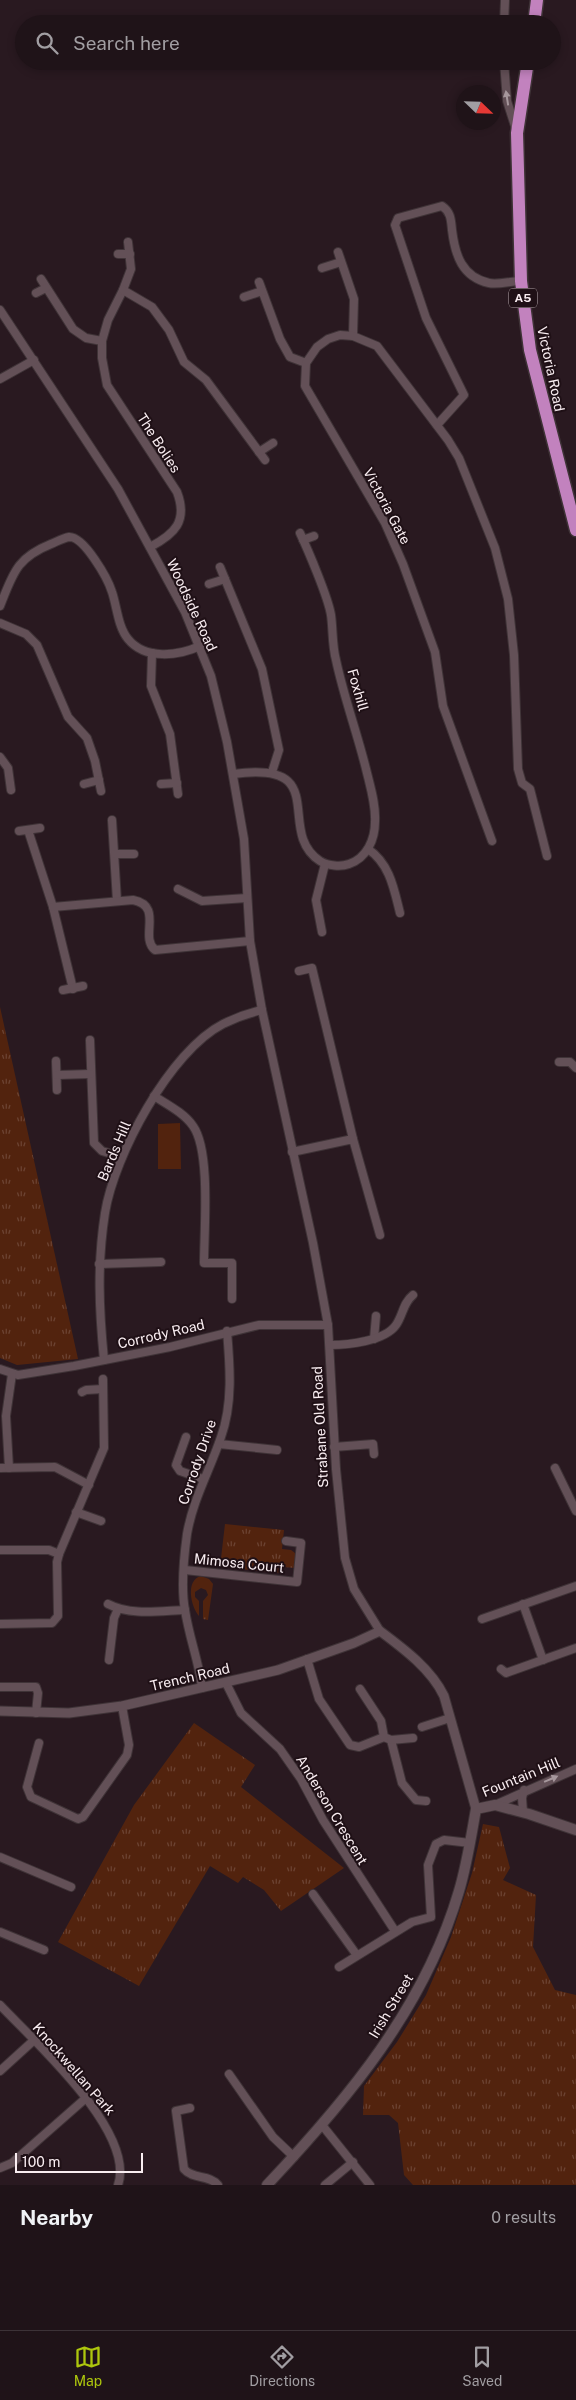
<!DOCTYPE html>
<style>
body{margin:0;font-family:"Public Sans",sans-serif;background:#2c2025;color:#f1f3f6}
.compass{position:absolute;left:456px;top:85px;width:45px;height:45px;border-radius:50%;background:#1f1318;box-shadow:0 2px 8px #0003;rotate:113deg}
.scale{position:absolute;left:15px;bottom:12px;width:128px;box-sizing:border-box;padding-left:5px;border:2px solid #f9edf1;border-top:0;font-size:14px;line-height:18px;white-space:nowrap;color:#f9edf1;-webkit-text-stroke:4px #1f1016;paint-order:stroke}
.list{margin:0;padding:0;list-style:none}
h2{display:flex;justify-content:space-between;align-items:center;height:65px;margin:0;padding:0 20px;font-size:21px}
h2 small{font-size:16px;font-weight:400;color:#a19ea2}
.icon{flex:none;width:28px;height:28px;fill:none;stroke:currentColor;stroke-width:2;stroke-linecap:round;stroke-linejoin:round}
.map{position:relative;flex:none;width:576px;height:2185px;overflow:hidden}
.search{position:absolute;background:#1f1318;box-shadow:0 2px 8px #0003;left:15px;right:15px;top:15px;height:55px;display:flex;align-items:center;gap:12px;box-sizing:border-box;padding:0 18px;border-radius:28px;color:#a19ea2;font-size:19px}
.sheet{height:145px;background:#1f1318}
nav{display:flex;justify-content:space-around;align-items:center;box-sizing:border-box;height:70px;border-top:1px solid #3c3237;background:#1f1318;font-size:14px;color:#a19ea2}
nav a{display:grid;justify-items:center;gap:2px}
nav .on{color:#adc60d}
.map>svg:first-child{display:block}
</style>
<div class="map">
<svg width="576" height="2185" viewBox="0 0 576 2185">
<defs>
<pattern id="grass-tufts" width="24" height="20" patternUnits="userSpaceOnUse" patternTransform="scale(1.25)"><rect width="24" height="20" fill="#52230e"/><path d="M3 7l-1-3M5 7V3M7 7l1-3M15 17l-1-3M17 17v-4M19 17l1-3" fill="none" stroke="#6c4332"/></pattern>
</defs>
<rect width="100%" height="100%" fill="#291920"/>
<g fill="url(#grass-tufts)">
<path d="M0,1007L78,1359L17,1365L0,1358Z"/>
<path d="M225,1524L284,1530L282,1549L291,1550L295,1553V1568L283,1567L282,1573L220,1567Z"/>
<path d="M201,1576L209,1579L213,1584L208,1620L203,1619V1601L208,1595L206,1590L201,1588L195,1592V1597L199,1601V1616C191,1607 185,1580 201,1576Z"/>
<path d="M194,1723L255,1765L241,1787L344,1868L281,1911L264,1890L243,1877L238,1883L210,1866L139,1986L58,1942L134,1805Z"/>
<path d="M483,1824L499,1827L510,1868L503,1880L536,1895L533,1947L555,1990L576,1995V2185H413L404,2175L398,2123L389,2115H363L364,2086L397,2042L426,1995L451,1937L472,1873Z"/>
</g>
<path fill="#52230e" d="M180,1123L181,1169H158V1124Z"/>
<g fill="none" stroke-linecap="round" stroke-linejoin="round">
<defs>
<g id="minor">
<path d="M504,24L505,0"/>
<path d="M504,61L507,101L516,129"/>
<path d="M128,242L131,269L123,290L108,320L102,341V358L107,385L177,492C188,521 175,534 150,547"/>
<path d="M338,252L354,299L353,336"/>
<path d="M118,254H130"/>
<path d="M322,268L341,262"/>
<path d="M41,279L73,329L86,338L102,341"/>
<path d="M259,282L280,339L290,357L306,363"/>
<path d="M123,290L152,307L169,330L184,362L206,380L265,460"/>
<path d="M36,293L46,288"/>
<path d="M244,297L262,291"/>
<path d="M0,310L118,489L185,612L211,676L227,742L244,839L250,941L262,1010L313,1243L328,1325L336,1469L345,1558L354,1589L380,1631"/>
<path d="M0,379L34,360"/>
<path d="M437,425L464,395L426,318L395,225L398,218L442,206C451,212 451,220 452,230C455,255 462,277 489,283C498,285 511,281 521,281"/>
<path d="M259,452L273,443"/>
<path d="M303,540L314,536"/>
<path d="M220,567L262,669L279,750L272,772"/>
<path d="M209,584L225,579"/>
<path d="M0,606C13,574 16,558 51,544C56,542 63,538 69,537C84,536 108,579 112,592C117,607 118,627 128,639C145,660 178,656 200,646"/>
<path d="M0,623L26,634L37,645L68,717L87,738L95,761L101,791"/>
<path d="M152,653L151,686L170,734L178,794"/>
<path d="M0,757L8,768L11,790"/>
<path d="M233,774C334,760 274,831 320,861C328,866 341,867 349,864C367,858 375,839 375,822C376,806 371,789 367,773C358,735 344,698 336,660C332,645 333,629 331,615C328,597 308,550 300,533"/>
<path d="M84,784L99,780"/>
<path d="M161,784L177,783"/>
<path d="M112,820L117,901"/>
<path d="M28,830L53,907L73,989"/>
<path d="M19,831L40,828"/>
<path d="M492,841L443,706L435,652L403,564L385,523L305,386L306,363L317,347L328,339L340,335L353,336L377,346L448,440L459,458L495,548L508,599L514,655L518,769L522,783L530,789L547,856"/>
<path d="M368,849C390,864 394,889 400,913"/>
<path d="M115,854H134"/>
<path d="M178,889L202,901L247,898"/>
<path d="M53,907L133,900C164,906 139,937 155,950L250,941"/>
<path d="M322,932L316,900L325,864"/>
<path d="M299,971L312,968L353,1139"/>
<path d="M63,990L83,986"/>
<path d="M90,1040L94,1143L102,1151L122,1157"/>
<path d="M56,1061L57,1090"/>
<path d="M559,1062H570L576,1068"/>
<path d="M57,1075L90,1074"/>
<path d="M154,1096C168,1105 184,1113 193,1126C211,1151 204,1231 204,1263H232V1299"/>
<path d="M292,1152L353,1139L380,1235"/>
<path d="M99,1264L161,1262"/>
<path d="M374,1339L376,1316"/>
<path d="M330,1345C348,1345 385,1341 396,1325C403,1315 403,1303 413,1295"/>
<path d="M104,1360C99,1309 97,1264 105,1213C114,1156 170,1051 223,1024C235,1018 249,1013 262,1010"/>
<path d="M0,1369L18,1375L74,1366L170,1347L259,1325H328"/>
<path d="M82,1392L86,1390L103,1389"/>
<path d="M186,1437L176,1465L180,1471L203,1479"/>
<path d="M219,1444L277,1450"/>
<path d="M334,1447L373,1444L374,1454"/>
<path d="M0,1468L55,1467L89,1485"/>
<path d="M9,1468L6,1416L12,1374"/>
<path d="M555,1468L576,1511"/>
<path d="M76,1512L101,1521"/>
<path d="M0,1550H49L59,1554"/>
<path d="M185,1570L297,1582L301,1543L286,1541"/>
<path d="M108,1604C131,1616 159,1611 185,1610"/>
<path d="M523,1604L543,1660"/>
<path d="M482,1619L576,1586"/>
<path d="M0,1624L52,1623L58,1616L57,1562L59,1554L104,1448L103,1379"/>
<path d="M307,1659L319,1699L350,1745L359,1747L384,1737"/>
<path d="M109,1660L114,1618L118,1609"/>
<path d="M501,1669L506,1673L576,1648"/>
<path d="M226,1683L241,1713L280,1749L301,1779L323,1820L395,1931"/>
<path d="M0,1687H36L38,1693L36,1713"/>
<path d="M202,1688C199,1662 189,1637 185,1610C181,1589 184,1556 187,1534C193,1499 210,1470 221,1437C233,1404 230,1366 227,1331"/>
<path d="M360,1689L381,1721L384,1737L391,1740L402,1783L416,1800L426,1801"/>
<path d="M422,1727L450,1718"/>
<path d="M391,1740L413,1738"/>
<path d="M39,1743L27,1787L31,1797L78,1819L83,1817L127,1755L129,1745L122,1706"/>
<path d="M495,1805L576,1769"/>
<path d="M523,1812L522,1798L524,1790"/>
<path d="M0,1857L71,1887"/>
<path d="M313,1894L356,1954"/>
<path d="M0,1932L44,1950"/>
<path d="M339,1967L412,1922L431,1917L428,1865L436,1844L444,1840L470,1843"/>
<path d="M0,2005C35,2042 136,2132 118,2185"/>
<path d="M0,2071L33,2041"/>
<path d="M229,2074L273,2137L294,2157"/>
<path d="M190,2108L176,2111L184,2169C193,2180 209,2174 218,2185"/>
<path d="M322,2125L370,2185"/>
<path d="M0,2168L12,2163L86,2098"/>
<path d="M325,2185L353,2162"/>
</g>
<path id="tertiary" d="M0,1711L69,1713L122,1706L278,1670L354,1643L380,1631C404,1649 431,1669 444,1696L476,1809"/>
<path id="secondary" d="M267,2185C348,2099 425,2007 459,1891C467,1864 471,1837 476,1809L495,1805L529,1814L576,1830"/>
<g id="trunk">
<path d="M534,24L537,0"/>
<path d="M528,61L517,133L521,281L530,350L576,530"/>
</g>
</defs>
<use href="#minor" stroke="#3f3337" stroke-width="10"/>
<use href="#tertiary" stroke="#3f3337" stroke-width="11"/>
<use href="#secondary" stroke="#3f3337" stroke-width="12"/>
<use href="#trunk" stroke="#3f3337" stroke-width="15"/>
<use href="#minor" stroke="#635057" stroke-width="8"/>
<use href="#tertiary" stroke="#635057" stroke-width="9"/>
<use href="#secondary" stroke="#635057" stroke-width="10"/>
<use href="#trunk" stroke="#c282be" stroke-width="12"/>
</g>
<defs><path id="oneway-solid" d="M-6-.8H1V-3.2L6.5 0L1 3.2V.8H-6Z" transform="scale(1.25)"/></defs>
<g fill="#a6979c">
<use href="#oneway-solid" transform="translate(507 98) rotate(-99)"/>
<use href="#oneway-solid" transform="translate(551 1779) rotate(-23)"/>
</g>
<g text-anchor="middle" stroke-width="4" stroke-linejoin="round" paint-order="stroke">
<rect fill="#1f1016" stroke="#b8abaf" stroke-width="1" x="509" y="288.5" width="28" height="19" rx="4"/>
<g font-size="12" font-weight="bold" fill="#f9edf1">
<text x="523" y="302">A5</text>
</g>
<g font-size="14" fill="#f9edf1" stroke="#1f1016">
<text transform="translate(551 369) rotate(78)" y="5">Victoria Road</text>
<text transform="translate(159 443) rotate(57)" y="5">The Bolies</text>
<text transform="translate(387 506) rotate(62)" y="5">Victoria Gate</text>
<text transform="translate(192 605) rotate(65)" y="5">Woodside Road</text>
<text transform="translate(358 690) rotate(74)" y="5">Foxhill</text>
<text transform="translate(114 1151) rotate(-67)" y="5">Bards Hill</text>
<text transform="translate(161 1334) rotate(-13)" y="5">Corrody Road</text>
<text transform="translate(320 1427) rotate(-93)" y="5">Strabane Old Road</text>
<text transform="translate(197 1462) rotate(-71)" y="5">Corrody Drive</text>
<text transform="translate(239 1563) rotate(6)" y="5">Mimosa Court</text>
<text transform="translate(190 1677) rotate(-13)" y="5">Trench Road</text>
<text transform="translate(521 1777) rotate(-22)" y="5">Fountain Hill</text>
<text transform="translate(332 1810) rotate(59)" y="5">Anderson Crescent</text>
<text transform="translate(391 2006) rotate(-59)" y="5">Irish Street</text>
<text transform="translate(74 2069) rotate(49)" y="5">Knockwellan Park</text>
</g>
</g>
</svg>
<svg class="compass" viewBox="-18 -18 36 36"><path d="M0-13l5 13h-10z" fill="#e53935"/><path d="M0 13l5-13h-10z" fill="#a19ea2"/></svg>
<div class="scale">100 m</div>
<div class="search"><svg class="icon" aria-label="search" viewBox="0 0 24 24"><circle cx="10" cy="10" r="6"/><path d="M15 15l6 6"/></svg>Search here</div>
</div>
<section class="sheet">
<h2>Nearby<small>0 results</small></h2>
<ul class="list">
</ul>
</section>
<nav>
<a class="on"><svg class="icon" aria-label="map" viewBox="0 0 24 24"><path d="M3 6l6-2 6 2 6-2v14l-6 2-6-2-6 2zM9 4v14M15 6v14"/></svg>Map</a>
<a><svg class="icon" aria-label="directions" viewBox="0 0 24 24"><path d="M12 3l9 9-9 9-9-9zM9 14v-3h6M13 9l2 2-2 2"/></svg>Directions</a>
<a><svg class="icon" aria-label="saved" viewBox="0 0 24 24"><path d="M7 4h10v16l-5-4-5 4z"/></svg>Saved</a>
</nav>
